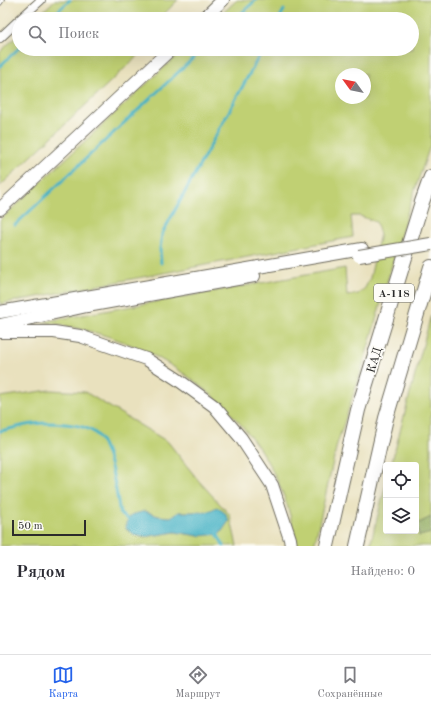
<!DOCTYPE html>
<html lang="ru">
<meta charset="utf-8">
<style>
body{margin:0;font-family:"Old Standard TT",serif;background:#f2f2f3;color:#2b2b33}
.controls{position:absolute;right:12px;bottom:12px;display:grid;overflow:hidden;border-radius:4px;box-shadow:0 4px 16px #0002}
.controls button{width:36px;height:36px;display:grid;place-items:center;padding:0;border:0;border-bottom:1px solid #e1e1e2;background:#fff;color:#2b2b33;font:20px sans-serif}
.compass{position:absolute;left:335px;top:68px;width:36px;height:36px;border-radius:50%;background:#fff;box-shadow:0 4px 16px #0002;rotate:303deg}
.scale{position:absolute;left:12px;bottom:10px;width:74px;box-sizing:border-box;padding-left:4px;border:2px solid #2b2b2b;border-top:0;font-size:11px;line-height:14px;white-space:nowrap;color:#2b2b2b;-webkit-text-stroke:3px #fdfcf7;paint-order:stroke}
.list{margin:0;padding:0;list-style:none}
h2{display:flex;justify-content:space-between;align-items:center;height:52px;margin:0;padding:0 16px;font-size:17px}
h2 small{font-size:13px;font-weight:400;color:#7c7c81}
.icon{flex:none;width:22px;height:22px;fill:none;stroke:currentColor;stroke-width:2;stroke-linecap:round;stroke-linejoin:round}
.map{position:relative;flex:none;width:431px;height:546px;overflow:hidden}
.search{position:absolute;background:#fff;box-shadow:0 4px 16px #0002;left:12px;right:12px;top:12px;height:44px;display:flex;align-items:center;gap:10px;box-sizing:border-box;padding:0 14px;border-radius:22px;color:#7c7c81;font-size:15px}
.sheet{height:108px;background:#fff}
nav{display:flex;justify-content:space-around;align-items:center;box-sizing:border-box;height:56px;border-top:1px solid #e1e1e2;background:#fff;font-size:11px;color:#7c7c81}
nav a{display:grid;justify-items:center;gap:2px}
nav .on{color:#2563eb}
.map>svg:first-child{display:block}
</style>
<div class="map">
<svg width="431" height="546" viewBox="0 0 431 546">
<rect width="100%" height="100%" fill="#fdfcf7"/>
<filter id="ink" filterUnits="userSpaceOnUse"><feTurbulence type="fractalNoise" baseFrequency=".025" numOctaves="2"/><feDisplacementMap in="SourceGraphic" scale="8" xChannelSelector="R" yChannelSelector="G"/><feConvolveMatrix kernelMatrix="1 2 1 2 8 2 1 2 1" color-interpolation-filters="sRGB"/></filter>
<filter id="wash" filterUnits="userSpaceOnUse"><feTurbulence type="fractalNoise" baseFrequency=".012" numOctaves="4" result="noise"/><feDisplacementMap in="SourceGraphic" scale="16" xChannelSelector="R" yChannelSelector="G"/><feGaussianBlur stdDeviation="0.9" result="paint"/><feColorMatrix in="noise" values="0 0 0 0 0 0 0 0 0 0 0 0 0 0 0 0 0 1.4 0 .05"/><feComposite in="paint" operator="in"/></filter>
<g filter="url(#wash)">
<rect width="100%" height="100%" fill="#e9e1be"/>
<g fill="#c0d073" stroke="#767e4f" fill-rule="evenodd">
<path d="M55,0H178L165,13L167,19H35Z"/>
<path d="M237,0H431V143L407,213L360,375L337,444L314,546H296C286,460 223,390 147,352C115,336 78,327 43,322L345,268L347,296L358,294L365,288L370,278L380,234L376,222L360,216H351L353,237L0,304V220L184,49H412V19H216ZM341,74H365V98H341Z"/>
<path d="M19,34V49H145L0,186V52Z"/>
<path d="M431,315V517L417,524L419,536L431,533V546H370L386,484V531H416V465H391Z"/>
<path d="M50,390L85,392L168,442L198,480L230,515L237,546H0V397ZM214,510L199,536L175,532L144,537L134,535L145,511L158,516L171,517L179,512H207Z"/>
</g>
<path fill="#98b265" stroke="#626e48" d="M431,517V533L419,536L417,524Z"/>
<path fill="#47b2c5" stroke="#396e78" d="M217,507L225,513L229,521L220,534L199,536L175,532L144,537L134,535L125,527L131,515L145,511L158,516L171,517L179,512H207Z"/>
<g fill="none" stroke-linecap="round" stroke-linejoin="round">
<g stroke="#47b2c5" stroke-width="3">
<path d="M49,19L70,0"/>
<path d="M235,19L256,0"/>
<path d="M279,19L284,10"/>
<path d="M0,66L19,48"/>
<path d="M15,225L203,49"/>
<path d="M161,263L160,249L162,234L263,49"/>
<path d="M0,431C11,429 22,425 33,424C47,422 84,423 95,433C110,445 117,495 120,514L131,521"/>
<path d="M216,532L224,546"/>
</g>
</g>
</g>
<g filter="url(#ink)">
<g fill="none" stroke-linecap="round" stroke-linejoin="round">
<defs>
<path id="lane" d="M0,3L2,0"/>
<g id="street">
<path d="M20,19L41,0"/>
<path d="M0,38L19,20"/>
</g>
<g id="primary">
<path d="M203,19L223,0"/>
<path d="M0,209L171,49"/>
<path d="M0,312L362,249"/>
<path d="M0,325L87,306L254,276"/>
<path d="M0,332H54L80,336L146,359L177,379L214,406L241,438L272,485L290,539L291,546"/>
</g>
<g id="highway">
<path d="M327,546L358,410L422,202L431,177"/>
<path d="M357,546L386,418L431,267"/>
</g>
</defs>
<use href="#lane" stroke="#6e6b5e" stroke-width="5.5"/>
<use href="#street" stroke="#6e6b5e" stroke-width="10"/>
<use href="#primary" stroke="#6e6b5e" stroke-width="14"/>
<use href="#highway" stroke="#6e6b5e" stroke-width="16"/>
<use href="#lane" stroke="#fff" stroke-width="4"/>
<use href="#street" stroke="#fff" stroke-width="8"/>
<use href="#primary" stroke="#fff" stroke-width="12"/>
<use href="#highway" stroke="#fff" stroke-width="14"/>
<defs>
<path id="primary-bridge" d="M359,256L431,244"/>
</defs>
<use href="#primary-bridge" stroke="#6e6b5e" stroke-width="14" stroke-linecap="butt"/>
<use href="#primary-bridge" stroke="#fff" stroke-width="12"/>
</g>
</g>
<g text-anchor="middle" stroke-width="3.5" stroke-linejoin="round" paint-order="stroke">
<rect fill="#fdfcf7" stroke="#6a6a68" stroke-width="1" x="374" y="284" width="40" height="18" rx="3"/>
<g font-size="11" font-weight="bold" fill="#2b2b2b">
<text x="394" y="297">А-118</text>
</g>
<g font-size="12" fill="#2b2b2b" stroke="#fdfcf7">
<text transform="translate(374 360) rotate(-73)" y="4">КАД</text>
</g>
</g>
</svg>
<div class="controls">
<button><svg class="icon" aria-label="locate" viewBox="0 0 24 24"><circle cx="12" cy="12" r="6"/><path d="M12 2v4M12 18v4M2 12h4M18 12h4"/></svg></button>
<button><svg class="icon" aria-label="layers" viewBox="0 0 24 24"><path d="M12 4l9 5-9 5-9-5zM3 14l9 5 9-5"/></svg></button>
</div>
<svg class="compass" viewBox="-18 -18 36 36"><path d="M0-13l5 13h-10z" fill="#e53935"/><path d="M0 13l5-13h-10z" fill="#7c7c81"/></svg>
<div class="scale">50 m</div>
<div class="search"><svg class="icon" aria-label="search" viewBox="0 0 24 24"><circle cx="10" cy="10" r="6"/><path d="M15 15l6 6"/></svg>Поиск</div>
</div>
<section class="sheet">
<h2>Рядом<small>Найдено: 0</small></h2>
<ul class="list">
</ul>
</section>
<nav>
<a class="on"><svg class="icon" aria-label="map" viewBox="0 0 24 24"><path d="M3 6l6-2 6 2 6-2v14l-6 2-6-2-6 2zM9 4v14M15 6v14"/></svg>Карта</a>
<a><svg class="icon" aria-label="directions" viewBox="0 0 24 24"><path d="M12 3l9 9-9 9-9-9zM9 14v-3h6M13 9l2 2-2 2"/></svg>Маршрут</a>
<a><svg class="icon" aria-label="saved" viewBox="0 0 24 24"><path d="M7 4h10v16l-5-4-5 4z"/></svg>Сохранённые</a>
</nav>
